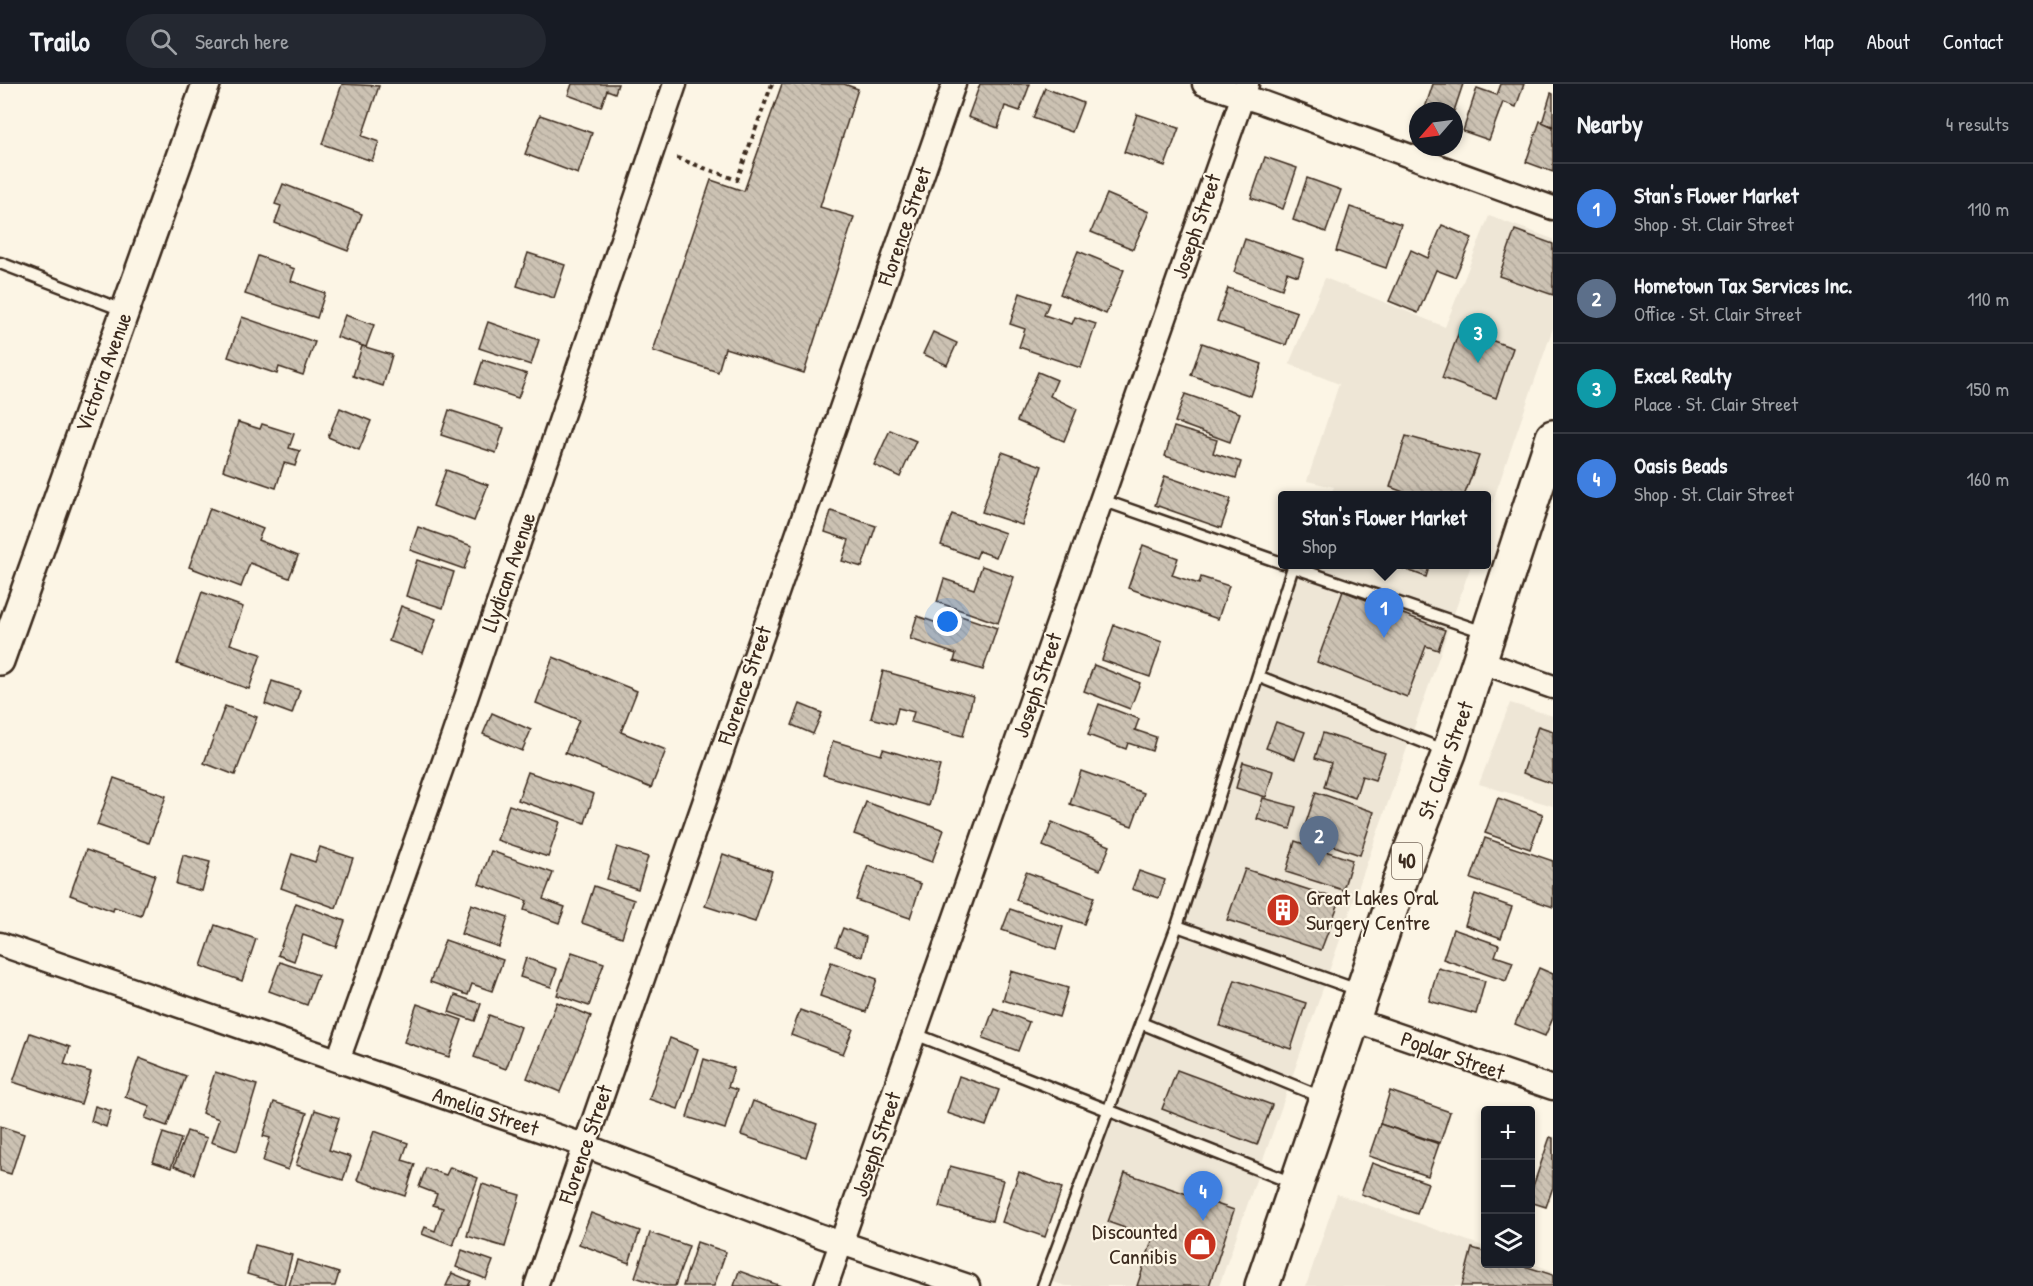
<!DOCTYPE html>
<meta charset="utf-8">
<style>
body{margin:0;font-family:"Patrick Hand",sans-serif;background:#242831;color:#f1f3f6}
.controls{position:absolute;right:18px;bottom:18px;display:grid;overflow:hidden;border-radius:6px;box-shadow:0 3px 9px #0003}
.controls button{width:54px;height:54px;display:grid;place-items:center;padding:0;border:0;border-bottom:2px solid #363941;background:#171b24;color:#f1f3f6;font:30px sans-serif}
.compass{position:absolute;left:1409px;top:18px;width:54px;height:54px;border-radius:50%;background:#171b24;box-shadow:0 3px 9px #0003;rotate:242deg}
.you{position:absolute;left:948px;top:538px;width:21px;height:21px;margin:-15px;border:4px solid #fff;border-radius:50%;background:#1a73e8;box-shadow:0 0 0 9px #1a73e833}
.badge{display:grid;place-items:center;width:39px;height:39px;border-radius:50%;background:#0b8043;color:#fff;font-size:20px;font-weight:700}
.pin{position:absolute;translate:-50% -50px;filter:drop-shadow(0 2px 3px #0008)}
.pin::after{content:'';position:absolute;top:32px;width:21px;height:18px;background:inherit;clip-path:polygon(0 0,100% 0,50% 100%)}
.popup{position:absolute;left:1278px;top:407px;width:213px;height:78px;box-sizing:border-box;display:grid;place-content:center;border-radius:6px;background:#171b24;filter:drop-shadow(0 2px 4px #0005);font-size:20px;white-space:nowrap;color:#9ea1a6}
.popup b{font-size:22px;color:#f1f3f6}
.popup::after{content:'';position:absolute;left:50%;top:100%;margin-left:-12px;border:12px solid transparent;border-top-color:#171b24}
.list{margin:0;padding:0;list-style:none}
h2{display:flex;justify-content:space-between;align-items:center;height:78px;margin:0;padding:0 24px;font-size:26px}
h2 small{font-size:20px;font-weight:400;color:#9ea1a6}
.list li{display:grid;grid-template-columns:39px 1fr auto;gap:18px;align-items:center;box-sizing:border-box;height:90px;padding:0 24px;border-top:2px solid #363941}
.list b{display:block;font-size:22px;white-space:nowrap}
.list p{margin:0;font-size:20px;white-space:nowrap;color:#9ea1a6}
.list em{font-size:20px;font-style:normal;color:#9ea1a6}
.icon{flex:none;width:33px;height:33px;fill:none;stroke:currentColor;stroke-width:2;stroke-linecap:round;stroke-linejoin:round}
.map{position:relative;flex:none;width:1553px;height:1202px;overflow:hidden}
header{display:flex;align-items:center;gap:36px;box-sizing:border-box;height:84px;padding:0 30px;background:#171b24;border-bottom:2px solid #363941}
header strong{font-size:28px}
nav{display:flex;gap:33px;margin-inline-start:auto;font-size:21px}
.search{width:420px;height:54px;background:#242831;display:flex;align-items:center;gap:15px;box-sizing:border-box;padding:0 21px;border-radius:33px;color:#9ea1a6;font-size:22px}
main{display:flex}
aside{flex:1;background:#171b24}
.map>svg:first-child{display:block}
</style>
<header>
<strong>Trailo</strong>
<div class="search"><svg class="icon" aria-label="search" viewBox="0 0 24 24"><circle cx="10" cy="10" r="6"/><path d="M15 15l6 6"/></svg>Search here</div>
<nav><a>Home</a><a>Map</a><a>About</a><a>Contact</a></nav>
</header>
<main>
<div class="map">
<svg width="1553" height="1202" viewBox="0 0 1553 1202">
<defs>
<pattern id="building-back-hatch" width="6" height="6" patternUnits="userSpaceOnUse" patternTransform="scale(1.5)"><rect width="6" height="6" fill="#ccc2b3"/><path d="M-1 5l2 2M0 0l6 6M5-1l2 2" fill="none" stroke="#b0a79a"/></pattern>
</defs>
<rect width="100%" height="100%" fill="#fcf5e5"/>
<filter id="ink" filterUnits="userSpaceOnUse"><feTurbulence type="fractalNoise" baseFrequency=".0167" numOctaves="2"/><feDisplacementMap in="SourceGraphic" scale="12" xChannelSelector="R" yChannelSelector="G"/><feConvolveMatrix kernelMatrix="1 2 1 2 8 2 1 2 1" color-interpolation-filters="sRGB"/></filter>
<g filter="url(#ink)">
<g fill="#eee6d6">
<path d="M1489,132L1553,155V244L1486,437V412L1330,411L1334,403L1307,397L1339,300L1289,280L1325,194L1445,243Z"/>
<path d="M1302,481H1471L1219,1202H1066L1046,1196L1107,1040Z"/>
<path d="M1510,619L1553,632V722L1479,700Z"/>
<path d="M1337,1110L1485,1163L1486,1180L1531,1179L1553,1187V1202H1306Z"/>
</g>
<g fill="url(#building-back-hatch)" stroke="#3b2a1e" stroke-width="1.5">
<path d="M342,0L379,2L362,52L379,58L372,77L322,60Z"/>
<path d="M572,0H618L615,9L607,6L601,23L568,11Z"/>
<path d="M782,0H844L858,5L820,123L854,133L804,289L725,264L718,288L653,267L711,96L744,107Z"/>
<path d="M980,0H1030L1020,27L1005,22L998,44L968,33Z"/>
<path d="M1433,0H1463L1454,27H1424Z"/>
<path d="M1501,0H1524L1516,23L1503,18L1489,56L1463,47L1477,4L1497,11Z"/>
<path d="M1045,4L1083,19L1072,48L1033,34Z"/>
<path d="M1551,9L1553,10V42L1542,39Z"/>
<path d="M1137,30L1179,44L1165,82L1124,68Z"/>
<path d="M540,31L592,49L578,90L525,70Z"/>
<path d="M1540,37L1553,43V88L1526,78Z"/>
<path d="M1265,73L1297,84L1283,125L1251,114Z"/>
<path d="M1307,94L1341,106L1326,148L1293,136Z"/>
<path d="M283,100L362,130L348,167L275,139L281,122L275,120Z"/>
<path d="M1107,110L1149,128L1133,165L1091,148Z"/>
<path d="M1350,123L1401,140L1386,184L1336,167Z"/>
<path d="M1442,141L1472,154L1455,193L1436,186L1418,229L1389,217L1411,166L1428,174Z"/>
<path d="M1515,146L1553,160V211L1499,192Z"/>
<path d="M1245,155L1304,175L1298,192L1287,188L1282,205L1234,188Z"/>
<path d="M1078,167L1124,186L1106,230L1060,210Z"/>
<path d="M528,169L565,181L554,214L517,202Z"/>
<path d="M258,172L295,185L291,197L325,209L317,234L245,210Z"/>
<path d="M1228,204L1297,228L1286,261L1217,237Z"/>
<path d="M1020,209L1049,219L1044,231L1072,240L1075,233L1096,240L1081,284L1019,263L1025,245L1010,240Z"/>
<path d="M345,231L374,241L366,263L337,253Z"/>
<path d="M242,233L315,258L303,291L279,283L277,290L228,273Z"/>
<path d="M488,238L539,256L531,281L479,264Z"/>
<path d="M1460,245L1513,264L1496,314L1442,294Z"/>
<path d="M933,248L957,259L947,281L923,270Z"/>
<path d="M1202,259L1262,280L1251,312L1191,291Z"/>
<path d="M362,262L392,271L383,302L353,292Z"/>
<path d="M483,276L527,290L518,314L475,300Z"/>
<path d="M1038,288L1057,296L1050,312L1077,325L1064,357L1017,337Z"/>
<path d="M1185,310L1240,329L1230,358L1175,338Z"/>
<path d="M340,324L371,337L359,366L328,353Z"/>
<path d="M449,326L504,344L496,369L441,351Z"/>
<path d="M238,338L260,345L262,340L294,350L289,364L300,367L295,382L284,379L276,404L223,386Z"/>
<path d="M1174,343L1217,356L1213,369L1241,378L1236,394L1165,372Z"/>
<path d="M890,346L916,357L900,393L874,381Z"/>
<path d="M1406,352L1479,372L1464,412H1414L1390,403Z"/>
<path d="M1002,368L1042,382L1022,441L982,428Z"/>
<path d="M446,386L488,401L474,437L433,422Z"/>
<path d="M1165,392L1231,415L1221,444L1155,421Z"/>
<path d="M210,424L263,445L258,456L298,472L289,494L250,479L241,503L189,483Z"/>
<path d="M831,427L876,442L862,483L842,477L849,456L825,448Z"/>
<path d="M952,430L1005,449L996,473L979,467L976,474L941,461Z"/>
<path d="M418,443L472,462L464,485L410,466Z"/>
<path d="M1143,461L1178,474L1172,491L1199,500L1201,493L1229,502L1218,535L1128,504Z"/>
<path d="M417,476L454,488L443,524L406,512Z"/>
<path d="M1391,480H1430L1426,493Z"/>
<path d="M982,482L1014,493L998,539L937,518L944,495L974,505Z"/>
<path d="M1343,507L1445,546L1438,566L1426,562L1407,613L1317,578Z"/>
<path d="M202,508L243,523L230,560L261,570L249,605L177,580Z"/>
<path d="M401,522L436,535L423,569L389,557Z"/>
<path d="M958,531L997,544L983,586L954,577L956,570L910,555L917,532L954,545Z"/>
<path d="M1114,541L1162,558L1150,593L1102,576Z"/>
<path d="M553,573L637,607L621,648L666,666L651,704L565,669L579,636L536,619Z"/>
<path d="M1094,581L1140,599L1130,625L1084,607Z"/>
<path d="M883,587L973,612L963,652L911,638L914,628L898,624L894,640L871,634Z"/>
<path d="M272,597L300,606L292,630L265,620Z"/>
<path d="M800,620L822,629L813,650L792,641Z"/>
<path d="M1099,620L1139,635L1135,646L1156,653L1152,667L1128,659L1126,665L1088,651Z"/>
<path d="M225,622L257,633L235,691L204,679Z"/>
<path d="M492,629L531,646L522,667L483,650Z"/>
<path d="M1276,638L1305,648L1295,675L1266,664Z"/>
<path d="M1538,642L1553,647V700L1523,689Z"/>
<path d="M1323,649L1385,669L1375,696L1362,692L1355,714L1324,703L1331,679L1315,674Z"/>
<path d="M833,657L881,671L883,665L940,682L929,722L823,691Z"/>
<path d="M1243,678L1273,687L1266,713L1236,704Z"/>
<path d="M1081,687L1144,709L1132,742L1070,720Z"/>
<path d="M528,688L594,710L585,739L518,716Z"/>
<path d="M114,694L166,712L149,759L97,741Z"/>
<path d="M1316,708L1374,728L1360,771L1302,751Z"/>
<path d="M1263,714L1296,723L1290,745L1257,735Z"/>
<path d="M1498,714L1543,730L1530,765L1485,749Z"/>
<path d="M866,718L944,746L932,778L854,750Z"/>
<path d="M509,721L560,738L548,773L497,756Z"/>
<path d="M1052,738L1110,762L1100,786L1043,762Z"/>
<path d="M1485,754L1553,777V823L1471,795Z"/>
<path d="M1295,757L1352,776L1343,806L1286,788Z"/>
<path d="M320,763L353,774L336,824L281,804L292,770L315,778Z"/>
<path d="M617,763L648,773L638,805L607,795Z"/>
<path d="M86,766L155,791L141,832L114,823L113,827L70,811Z"/>
<path d="M491,767L553,789L543,815L565,823L559,839L524,826L527,817L479,800Z"/>
<path d="M723,770L772,787L755,838L705,822Z"/>
<path d="M183,771L210,778L202,807L176,800Z"/>
<path d="M868,782L921,800L910,834L856,816Z"/>
<path d="M1245,785L1340,816L1321,866L1227,836Z"/>
<path d="M1139,787L1165,796L1159,814L1132,805Z"/>
<path d="M1026,788L1094,813L1084,840L1016,816Z"/>
<path d="M594,802L634,816L622,853L582,839Z"/>
<path d="M1475,810L1512,823L1501,854L1465,841Z"/>
<path d="M296,819L345,837L336,863L303,851L294,877L278,871Z"/>
<path d="M471,820L508,833L499,863L461,850Z"/>
<path d="M1010,825L1063,843L1056,865L1002,846Z"/>
<path d="M215,841L256,855L242,897L201,882Z"/>
<path d="M843,844L866,853L862,873L836,862Z"/>
<path d="M1453,845L1499,861L1495,872L1513,878L1506,897L1443,875Z"/>
<path d="M445,856L503,876L492,907L472,900L468,911L430,898Z"/>
<path d="M572,868L604,879L589,922L557,911Z"/>
<path d="M526,874L557,885L551,903L520,893Z"/>
<path d="M280,878L318,891L307,921L269,907Z"/>
<path d="M831,878L877,895L866,928L820,912Z"/>
<path d="M1438,884L1485,897L1476,930L1429,917Z"/>
<path d="M1539,884L1553,890V934L1545,952L1515,940Z"/>
<path d="M1011,887L1068,904L1059,933L1003,916Z"/>
<path d="M1235,896L1306,919L1291,965L1220,942Z"/>
<path d="M455,911L481,920L475,937L449,928Z"/>
<path d="M557,918L591,932L560,1008L527,994Z"/>
<path d="M417,920L462,936L449,973L404,958Z"/>
<path d="M994,924L1029,938L1018,967L983,954Z"/>
<path d="M800,926L853,945L843,970L791,951Z"/>
<path d="M489,931L521,943L506,985L474,973Z"/>
<path d="M30,949L70,963L64,980L91,988L81,1020L13,998Z"/>
<path d="M670,954L698,965L678,1025L649,1015Z"/>
<path d="M139,974L186,992L167,1042L145,1034L150,1022L125,1013Z"/>
<path d="M704,975L734,984L728,1003L737,1006L725,1045L687,1033Z"/>
<path d="M1177,986L1272,1021L1257,1061L1162,1025Z"/>
<path d="M215,988L257,1001L237,1067L211,1058L219,1035L202,1029Z"/>
<path d="M959,992L999,1006L986,1042L947,1029Z"/>
<path d="M1390,1007L1450,1028L1440,1059L1380,1040Z"/>
<path d="M753,1017L817,1040L806,1073L741,1051Z"/>
<path d="M274,1018L307,1029L288,1086L263,1077L270,1054L263,1052Z"/>
<path d="M95,1022L111,1027L106,1043L91,1037Z"/>
<path d="M315,1026L339,1034L329,1066L351,1073L343,1096L296,1081Z"/>
<path d="M1380,1040L1439,1060L1428,1092L1369,1072Z"/>
<path d="M0,1042L24,1050L11,1090L0,1087Z"/>
<path d="M187,1047L207,1054L194,1090L174,1082Z"/>
<path d="M374,1047L408,1059L402,1076L415,1080L405,1112L357,1096Z"/>
<path d="M163,1049L181,1055L171,1084L153,1078Z"/>
<path d="M1550,1053L1553,1054V1103L1546,1123L1530,1118V1111Z"/>
<path d="M1372,1079L1428,1099L1417,1130L1361,1110Z"/>
<path d="M950,1082L1003,1096L992,1137L939,1123Z"/>
<path d="M450,1083L478,1094L453,1162L422,1150L425,1143L435,1147L443,1124L433,1121L437,1110L419,1103L426,1084L446,1091Z"/>
<path d="M1019,1088L1062,1104L1045,1153L1002,1138Z"/>
<path d="M1125,1089L1234,1126L1209,1202H1137L1153,1154L1108,1138Z"/>
<path d="M482,1100L520,1111L505,1163L467,1152Z"/>
<path d="M591,1129L640,1147L629,1179L579,1160Z"/>
<path d="M650,1149L689,1162L675,1202H663L635,1193Z"/>
<path d="M697,1158L726,1168L714,1202H683Z"/>
<path d="M255,1161L292,1171L284,1201L247,1190Z"/>
<path d="M1472,1164L1486,1168V1180H1518L1553,1191V1202H1462Z"/>
<path d="M462,1166L493,1177L486,1195L456,1183Z"/>
<path d="M297,1176L339,1189L335,1202H289Z"/>
<path d="M739,1187L781,1202H734Z"/>
<path d="M452,1189L471,1197L468,1202H446Z"/>
</g>
<g fill="none" stroke-linecap="round" stroke-linejoin="round">
<defs>
<g id="service">
<path d="M0,179L125,227"/>
<path d="M1102,416L1282,479"/>
<path d="M1260,593L1446,667"/>
<path d="M1177,842L1358,906"/>
<path d="M1141,939L1324,1014"/>
<path d="M915,950L1295,1100"/>
<path d="M1043,1202L1177,842L1293,483L1484,548"/>
</g>
<g id="minor">
<path d="M1204,0L1264,19L1553,124"/>
<path d="M1479,577L1553,603"/>
<path d="M0,860L586,1062L821,1152L968,1202"/>
<path d="M1354,936L1553,1004"/>
<path d="M338,976L453,652L675,0"/>
<path d="M536,1202L954,0"/>
<path d="M826,1202L1247,0"/>
</g>
<path id="tertiary" d="M0,577L206,0"/>
<path id="primary" d="M1262,1202L1408,774L1449,669L1553,353"/>
</defs>
<use href="#service" stroke="#3b2a1e" stroke-width="15"/>
<use href="#minor" stroke="#3b2a1e" stroke-width="27"/>
<use href="#tertiary" stroke="#3b2a1e" stroke-width="32"/>
<use href="#primary" stroke="#3b2a1e" stroke-width="38"/>
<path stroke="#3b2a1e" stroke-width="4" stroke-dasharray="4.5 4.5" stroke-linecap="butt" d="M677,74L737,96L772,0"/>
<use href="#service" stroke="#fcf5e5" stroke-width="10"/>
<use href="#minor" stroke="#fcf5e5" stroke-width="22"/>
<use href="#tertiary" stroke="#fcf5e5" stroke-width="27"/>
<use href="#primary" stroke="#fcf5e5" stroke-width="33"/>
</g>
</g>
<defs>
<symbol id="building-disc" viewBox="-11 -11 22 22"><circle r="9.5" fill="#c8321e" stroke="#fcf5e5"/><path d="M-4-6H4V6H1V3H-1V6H-4ZM-2.5-4.3h1.7v1.8h-1.7ZM.8-4.3h1.7v1.8H.8ZM-2.5-1h1.7V.8h-1.7ZM.8-1h1.7V.8H.8Z" fill="#fff"/></symbol>
<symbol id="shop-disc" viewBox="-11 -11 22 22"><circle r="9.5" fill="#c8321e" stroke="#fcf5e5"/><path d="M-5-2.5h2.3a2.7 3.5 0 0 1 5.4 0H5L5.5 6h-11ZM-1.5-2.5h3a1.5 2.3 0 0 0-3 0Z" fill="#fff"/></symbol>
</defs>
<g fill-rule="evenodd">
<use href="#building-disc" x="1264" y="807" width="38" height="38"/>
<use href="#shop-disc" x="1181" y="1141" width="38" height="38"/>
</g>
<g text-anchor="middle" stroke-width="4.5" stroke-linejoin="round" paint-order="stroke">
<rect fill="#fcf5e5" stroke="#75675a" stroke-width="1.5" x="1392" y="759" width="30" height="36" rx="4.5"/>
<g font-size="21" font-weight="bold" fill="#3b2a1e">
<text x="1407" y="784">40</text>
</g>
<g font-size="22" fill="#3b2a1e" stroke="#fcf5e5">
<text transform="translate(904 142) rotate(-71)" y="8">Florence Street</text>
<text transform="translate(1196 142) rotate(-71)" y="8">Joseph Street</text>
<text transform="translate(103 288) rotate(-70)" y="8">Victoria Avenue</text>
<text transform="translate(508 488) rotate(-71)" y="8">Llydican Avenue</text>
<text transform="translate(744 601) rotate(-71)" y="8">Florence Street</text>
<text transform="translate(1037 601) rotate(-71)" y="8">Joseph Street</text>
<text transform="translate(1445 676) rotate(-70)" y="8">St. Clair Street</text>
<text transform="translate(1453 971) rotate(19)" y="8">Poplar Street</text>
<text transform="translate(486 1027) rotate(19)" y="8">Amelia Street</text>
<text transform="translate(585 1060) rotate(-71)" y="8">Florence Street</text>
<text transform="translate(876 1060) rotate(-71)" y="8">Joseph Street</text>
</g>
<g font-size="22" fill="#3b2a1e" stroke="#fcf5e5" text-anchor="start">
<text x="1306" y="821">Great Lakes Oral<tspan x="1306" dy="25">Surgery Centre</tspan></text>
<text x="1177" y="1155" text-anchor="end">Discounted<tspan x="1177" dy="25">Cannibis</tspan></text>
</g>
</g>
</svg>
<div class="controls">
<button>+</button>
<button>−</button>
<button><svg class="icon" aria-label="layers" viewBox="0 0 24 24"><path d="M12 4l9 5-9 5-9-5zM3 14l9 5 9-5"/></svg></button>
</div>
<svg class="compass" viewBox="-18 -18 36 36"><path d="M0-13l5 13h-10z" fill="#e53935"/><path d="M0 13l5-13h-10z" fill="#9ea1a6"/></svg>
<div class="you"></div>
<div class="pin badge" style="left:1384px;top:554px;background:#3f7fe0">1</div>
<div class="popup"><b>Stan's Flower Market</b>Shop</div>
<div class="pin badge" style="left:1319px;top:782px;background:#5c6f8a">2</div>
<div class="pin badge" style="left:1478px;top:279px;background:#0f9aa8">3</div>
<div class="pin badge" style="left:1203px;top:1137px;background:#3f7fe0">4</div>
</div>
<aside>
<h2>Nearby<small>4 results</small></h2>
<ul class="list">
<li><span class="badge" style="background:#3f7fe0">1</span><div><b>Stan's Flower Market</b><p>Shop · St. Clair Street</p></div><em>110 m</em></li>
<li><span class="badge" style="background:#5c6f8a">2</span><div><b>Hometown Tax Services Inc.</b><p>Office · St. Clair Street</p></div><em>110 m</em></li>
<li><span class="badge" style="background:#0f9aa8">3</span><div><b>Excel Realty</b><p>Place · St. Clair Street</p></div><em>150 m</em></li>
<li><span class="badge" style="background:#3f7fe0">4</span><div><b>Oasis Beads</b><p>Shop · St. Clair Street</p></div><em>160 m</em></li>
</ul>
</aside>
</main>
